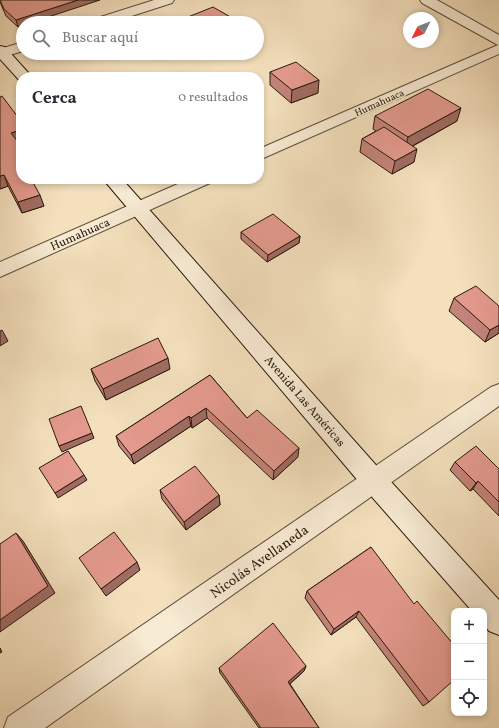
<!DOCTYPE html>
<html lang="es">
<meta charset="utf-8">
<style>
body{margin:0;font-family:Vollkorn,serif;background:#f7f7f7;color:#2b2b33}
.controls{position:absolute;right:12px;bottom:12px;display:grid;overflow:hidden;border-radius:8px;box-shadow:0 2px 6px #0003}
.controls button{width:36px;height:36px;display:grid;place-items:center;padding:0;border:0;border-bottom:1px solid #e1e1e2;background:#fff;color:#2b2b33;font:20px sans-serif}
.compass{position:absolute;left:403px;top:12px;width:36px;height:36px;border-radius:50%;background:#fff;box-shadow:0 2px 6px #0003;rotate:228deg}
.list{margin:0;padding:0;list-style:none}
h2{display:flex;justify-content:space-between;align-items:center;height:52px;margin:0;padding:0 16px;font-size:17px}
h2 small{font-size:13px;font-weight:400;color:#7c7c81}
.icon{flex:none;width:22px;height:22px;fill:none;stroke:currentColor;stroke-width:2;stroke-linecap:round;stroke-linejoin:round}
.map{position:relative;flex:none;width:499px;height:728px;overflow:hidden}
.search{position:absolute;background:#fff;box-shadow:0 2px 6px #0003;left:16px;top:16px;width:248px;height:44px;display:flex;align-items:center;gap:10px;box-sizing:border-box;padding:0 14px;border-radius:22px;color:#7c7c81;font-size:15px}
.panel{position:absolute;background:#fff;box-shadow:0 2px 6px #0003;left:16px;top:72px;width:248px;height:112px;border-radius:16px}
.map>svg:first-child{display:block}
</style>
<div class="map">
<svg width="499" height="728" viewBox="0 0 499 728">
<rect width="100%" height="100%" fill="#f4e0bd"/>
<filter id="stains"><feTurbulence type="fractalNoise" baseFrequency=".005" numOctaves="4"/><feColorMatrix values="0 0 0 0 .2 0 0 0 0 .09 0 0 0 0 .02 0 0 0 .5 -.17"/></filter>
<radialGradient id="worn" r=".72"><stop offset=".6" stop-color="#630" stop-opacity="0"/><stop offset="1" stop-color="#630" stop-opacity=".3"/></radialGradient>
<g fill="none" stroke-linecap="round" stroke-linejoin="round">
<defs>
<g id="street">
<path d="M154,0H174L172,3L110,23H89L91,20Z"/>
<path d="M420,0H437L499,35V54L259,160V149L498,45L422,3Z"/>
<path d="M23,42V51L0,58V49Z"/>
<path d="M189,179H213L210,183L0,277V262Z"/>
<path d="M499,384V406L45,728H4L8,717L491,387Z"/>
</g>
<g id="secondary">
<path d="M0,46L5,47L32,77H21V81L19,80L0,59Z"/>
<path d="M103,179H122L383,473L499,600V635L489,631L484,625V611H472L365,489Z"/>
</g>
</defs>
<use href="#street" stroke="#5c4b38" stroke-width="2"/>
<use href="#secondary" stroke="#29190b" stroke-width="2"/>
<use href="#street" fill="#f8ebd4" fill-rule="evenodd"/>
<use href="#secondary" fill="#f8ebd4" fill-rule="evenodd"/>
</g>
<g fill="#c4847a" stroke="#29190b">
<path d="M0,0L23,23V25L18,27L6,16L0,2Z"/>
<path d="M185,53H202L192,58Z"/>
<path d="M270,72L318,93L291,103L270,85Z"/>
<path d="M0,97L19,143L21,179L44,206L22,213L8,186L0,189Z"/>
<path d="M375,116L457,121L413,146L414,162L392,174L360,152L362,139L376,131L373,129Z"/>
<path d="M241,232L300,236L299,243L267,262L241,239Z"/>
<path d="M454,298L499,333L485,342L449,311Z"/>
<path d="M91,369H170L106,400L95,381Z"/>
<path d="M210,375L247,418L298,457L273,480L207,418L192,428L191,426L134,464L119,446L116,436Z"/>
<path d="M455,462L499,469V516L473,489L470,491L450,470Z"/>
<path d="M160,490L219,495L220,505L186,530L162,499Z"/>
<path d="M371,547L429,702L423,706L356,617L331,635L305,598L307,591Z"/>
<path d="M306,666L304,671L290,684L319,728H259L220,673L219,668Z"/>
</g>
<g fill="#a06c63" stroke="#29190b">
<path d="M78,0H100L30,23H23V25L18,27L16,20Z"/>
<path d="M192,53H202L192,58Z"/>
<path d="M319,80L318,93L291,103L292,90Z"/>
<path d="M461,108L457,121L405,150L408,137Z"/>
<path d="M21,130V142L15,144L11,133Z"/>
<path d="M417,149L414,162L392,174L395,161Z"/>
<path d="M4,175L8,186L0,189V176Z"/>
<path d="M40,195L44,206L22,213L18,202Z"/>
<path d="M300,236L299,243L267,262L268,255Z"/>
<path d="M499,325V333L485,342L490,330Z"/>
<path d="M2,330L8,341L0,346V331Z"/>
<path d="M168,358L170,369L106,400L103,389Z"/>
<path d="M206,408L207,418L192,428L191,418Z"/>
<path d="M189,416L191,426L134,464L131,455Z"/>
<path d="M92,433L94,438L62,452L59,446Z"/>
<path d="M299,448L298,457L273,480L274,471Z"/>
<path d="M84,475L87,480L58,498L55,493Z"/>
<path d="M478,481L473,489L470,491L476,483Z"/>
<path d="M219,495L220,505L186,530L184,522Z"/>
<path d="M16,533L23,541L55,593L0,632V620Z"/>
<path d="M137,562L140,570L106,596L101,589Z"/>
<path d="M359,611L356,617L331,635L334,629Z"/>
<path d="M0,648L2,652L0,653Z"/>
<path d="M306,666L304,671L287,686L288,682Z"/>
</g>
<g fill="#e49a8e" stroke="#29190b">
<path d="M0,0H78L16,20L4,9Z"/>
<path d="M213,7L241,23H173Z"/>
<path d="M296,62L319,80L292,90L270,72Z"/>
<path d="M428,89L461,108L408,137L375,116Z"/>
<path d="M2,96L21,121V130L11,133L21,146V179H31L40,195L18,202L4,175L0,176V97Z"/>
<path d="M384,127L417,149L395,161L362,139Z"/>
<path d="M273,214L300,236L268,255L241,232Z"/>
<path d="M476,286L499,306V325L490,330L454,298Z"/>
<path d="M158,338L168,358L103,389L91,369Z"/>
<path d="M210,375L247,418L257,410L299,448L274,471L206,408L191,418L189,416L131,455L116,436Z"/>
<path d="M81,406L92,433L59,446L49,419Z"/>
<path d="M476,446L499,469V502L478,481L476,483L455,462Z"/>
<path d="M68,451L84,475L55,493L39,468Z"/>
<path d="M195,466L219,495L184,522L160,490Z"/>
<path d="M114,532L137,562L101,589L79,558Z"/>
<path d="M16,533L48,586L0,620V544Z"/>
<path d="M371,547L414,604L417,601L454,645V680L429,702L359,611L334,629L307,591Z"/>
<path d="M273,623L306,666L288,682L319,728H261L219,668Z"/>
</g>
<g text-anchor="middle" stroke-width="3" stroke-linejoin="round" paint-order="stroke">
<g font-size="10" fill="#29190b" stroke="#f8ebd4">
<text transform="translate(379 102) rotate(-24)" y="4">Humahuaca</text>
</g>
<g font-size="12" fill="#29190b" stroke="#f8ebd4">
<text transform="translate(80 234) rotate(-24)" y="4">Humahuaca</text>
<text transform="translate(305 401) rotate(49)" y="4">Avenida Las Américas</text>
</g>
<g font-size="14" fill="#29190b" stroke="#f8ebd4">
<text transform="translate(259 561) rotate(-35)" y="5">Nicolás Avellaneda</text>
</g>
</g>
<rect width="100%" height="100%" filter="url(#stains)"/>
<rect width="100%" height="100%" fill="url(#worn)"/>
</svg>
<div class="controls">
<button>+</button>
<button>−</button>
<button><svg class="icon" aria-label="locate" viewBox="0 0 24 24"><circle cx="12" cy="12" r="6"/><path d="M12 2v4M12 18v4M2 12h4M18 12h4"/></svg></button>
</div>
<svg class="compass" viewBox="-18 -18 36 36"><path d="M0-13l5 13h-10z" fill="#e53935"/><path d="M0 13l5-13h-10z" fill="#7c7c81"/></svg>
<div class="search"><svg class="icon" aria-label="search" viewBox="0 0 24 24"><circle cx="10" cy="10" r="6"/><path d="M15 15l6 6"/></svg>Buscar aquí</div>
<section class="panel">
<h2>Cerca<small>0 resultados</small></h2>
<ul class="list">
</ul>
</section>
</div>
